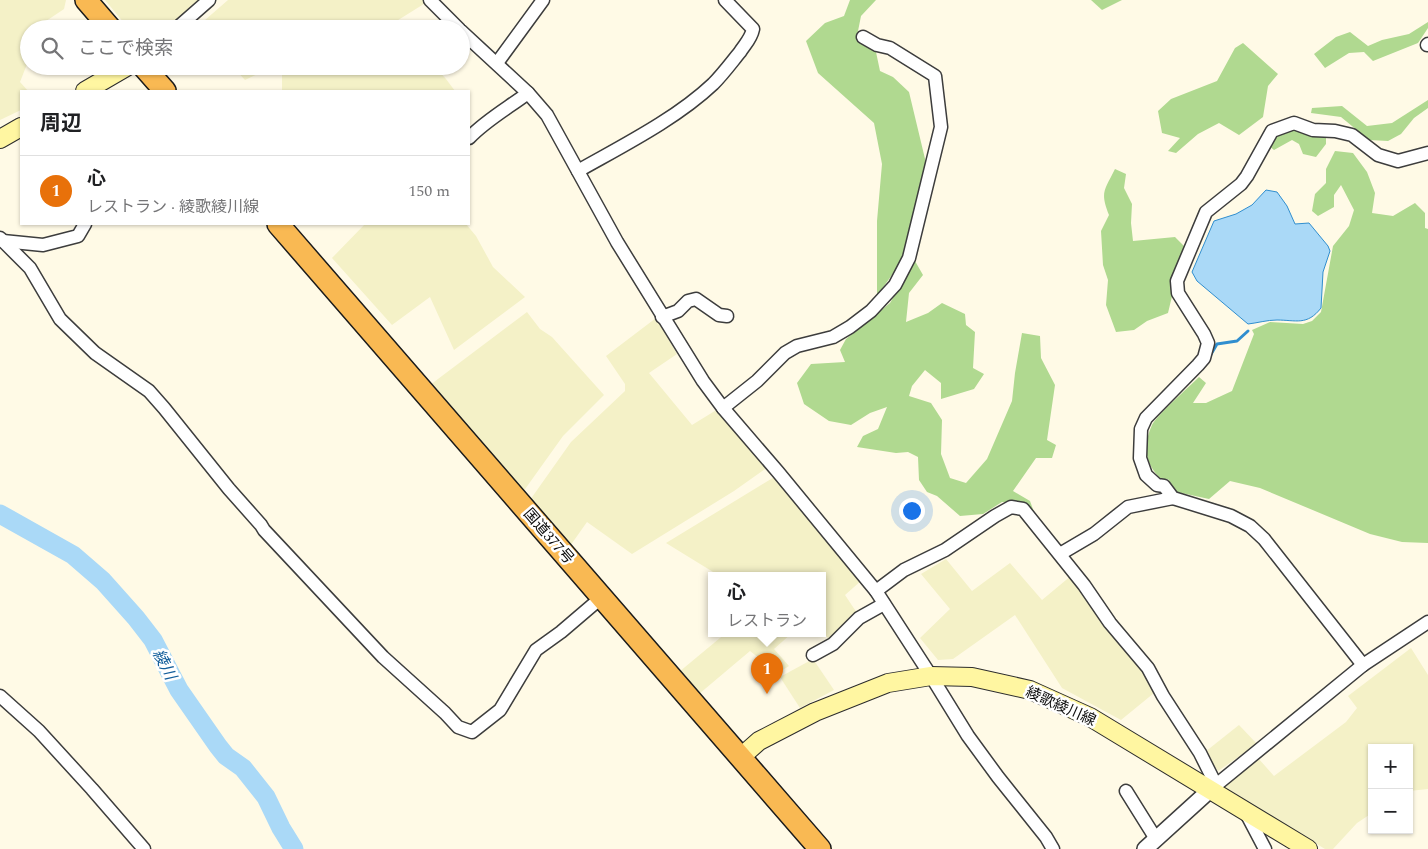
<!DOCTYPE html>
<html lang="ja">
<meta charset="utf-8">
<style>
body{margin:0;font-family:Spectral,"Noto Sans JP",serif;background:#f2f2f2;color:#202124}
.controls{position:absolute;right:15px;bottom:15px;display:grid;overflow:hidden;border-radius:0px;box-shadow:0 1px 4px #0004}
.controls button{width:45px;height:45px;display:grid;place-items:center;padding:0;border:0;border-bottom:1px solid #e0e0e0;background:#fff;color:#202124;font:25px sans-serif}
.you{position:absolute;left:911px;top:510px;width:18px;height:18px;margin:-12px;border:4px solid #fff;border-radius:50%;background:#1a73e8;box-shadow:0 0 0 8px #1a73e833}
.badge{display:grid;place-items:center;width:32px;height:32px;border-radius:50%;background:#ba2127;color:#fff;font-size:16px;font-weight:700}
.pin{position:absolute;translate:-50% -41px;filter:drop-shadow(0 1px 2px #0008)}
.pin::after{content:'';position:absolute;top:26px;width:18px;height:15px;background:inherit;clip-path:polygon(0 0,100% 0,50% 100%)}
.popup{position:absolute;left:708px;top:572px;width:118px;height:65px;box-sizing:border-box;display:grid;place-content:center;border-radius:0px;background:#fff;filter:drop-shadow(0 1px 4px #0005);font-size:16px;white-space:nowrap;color:#757577}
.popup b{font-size:19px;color:#202124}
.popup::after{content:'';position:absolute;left:50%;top:100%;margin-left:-10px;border:10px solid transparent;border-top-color:#fff}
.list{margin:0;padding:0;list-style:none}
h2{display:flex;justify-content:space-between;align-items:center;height:65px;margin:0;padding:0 20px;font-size:21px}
h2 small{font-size:16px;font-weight:400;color:#757577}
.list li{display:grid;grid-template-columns:32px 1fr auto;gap:15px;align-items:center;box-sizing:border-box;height:70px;padding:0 20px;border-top:1px solid #e0e0e0}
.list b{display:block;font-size:19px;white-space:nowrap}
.list p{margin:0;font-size:16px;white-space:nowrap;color:#757577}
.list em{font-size:16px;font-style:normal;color:#757577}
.icon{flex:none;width:28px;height:28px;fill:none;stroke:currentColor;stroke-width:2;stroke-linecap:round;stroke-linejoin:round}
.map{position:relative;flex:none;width:1428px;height:849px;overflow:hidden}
.search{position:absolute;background:#fff;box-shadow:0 1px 4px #0004;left:20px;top:20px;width:450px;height:55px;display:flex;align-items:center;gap:12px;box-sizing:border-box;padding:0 18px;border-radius:28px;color:#757577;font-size:19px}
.panel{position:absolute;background:#fff;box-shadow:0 1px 4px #0004;left:20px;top:90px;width:450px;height:135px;border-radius:0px}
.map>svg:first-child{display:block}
</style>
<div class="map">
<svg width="1428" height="849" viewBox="0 0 1428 849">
<rect width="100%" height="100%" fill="#fffae6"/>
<g fill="#f4f1c7">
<path d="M0,0H66L64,9L43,23L41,29H29V59L20,82L28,91H21V110L0,120Z"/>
<path d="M105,0H200L167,29H129Z"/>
<path d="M228,0H426L427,2L395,22L400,29H198L197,27Z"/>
<path d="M232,66H274L245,80Z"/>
<path d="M277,66H434L446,79L455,91H282V68Z"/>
<path d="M365,224H466L476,236L493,267L525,297L454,350L430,297L392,325L332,258Z"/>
<path d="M527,312L540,329L552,337L604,395L563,436L523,492L430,385Z"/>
<path d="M656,318L677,354L649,373L692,425L718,409L768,467L734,491L632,554L587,522L570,546L530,500L571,442L625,391V384L606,356Z"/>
<path d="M776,476L862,580L845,595L857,613L830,640L822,632V575H718L666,543Z"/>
<path d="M946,559L972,591L1010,563L1042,600L1072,575L1138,664L1154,693L1121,720L1062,688L1015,615L953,659L938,660L920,638L950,609L921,574Z"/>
<path d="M726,633H792L774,649L789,666L778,673L750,651L699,694L679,672Z"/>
<path d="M1411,648L1428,675V789L1409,791V748H1372V813L1357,823L1333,849H1325L1223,787L1258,758L1274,776L1346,722L1357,708L1348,696Z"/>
<path d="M813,659L834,690L800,708L780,677Z"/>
<path d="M1239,725L1257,744L1218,771L1205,752Z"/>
</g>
<g fill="#b0d990">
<path d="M850,0H876L861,16L857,36L876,52L880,71L893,77L909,92L926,163L901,262L877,296V221L882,164L874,123L818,73L806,41L825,23L844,16Z"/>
<path d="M1091,0H1122L1102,10Z"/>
<path d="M1428,22V28L1418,43L1373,61L1364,52L1349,53L1325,68L1314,54L1336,37L1350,32L1368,46L1382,40L1409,34Z"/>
<path d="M1243,43L1278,74L1268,86L1263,117L1239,135L1219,123L1198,134L1176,153L1168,151L1180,138L1162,133L1158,111L1171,99L1217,81L1235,48Z"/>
<path d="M1428,100V108L1414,118L1401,134L1388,141L1369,140L1341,117L1311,113L1312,108L1342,106L1367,126L1392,123Z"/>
<path d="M1293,126L1326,137V144L1316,157L1303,154L1299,144L1292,140L1274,150L1269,146L1279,134Z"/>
<path d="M1335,151L1353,153L1367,172L1375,193L1372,213L1393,216L1415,203L1425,213V228L1428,229V543L1402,542L1370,534L1260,488L1230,481L1209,499L1177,492L1168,479L1163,481C1145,465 1142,447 1152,425C1157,415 1189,387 1199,377L1206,383L1193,403H1206L1232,391L1254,334L1252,330L1270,322L1303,324L1312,321L1321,312L1333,246L1349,226L1354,210L1341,185L1334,195V207L1318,216L1312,211L1315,194L1326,183V169Z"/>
<path d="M1115,169L1126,174L1124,188L1132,204L1131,223L1133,241L1175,237L1184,246L1168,313L1147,321L1134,330L1116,332L1106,305L1108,280L1103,265L1101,231L1109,215C1100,192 1104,191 1115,169Z"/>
<path d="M915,261L923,275L909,293L906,322L928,313L942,303L965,314L966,325L975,332L973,368L984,374L974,389L941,399V383L925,370L912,386L909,396L931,403L942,420L941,454L950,478L966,483L987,459L1012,401L1015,373L1022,333L1040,336L1041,358L1055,385L1047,440L1056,445L1052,458H1036L1013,491L1030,501L1034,512L1022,503L1002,502L983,514L960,516L937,496L927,492L919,480L918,457L908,452L896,453L857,447L863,436L878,429L887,407L870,413L851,425L829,421L804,404L797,383L811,364L845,362L840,350L846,339L890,303Z"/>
</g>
<path fill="#aad9f7" stroke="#308ecf" d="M1266,190L1277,192L1287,206L1295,224L1309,223L1328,246L1330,251L1323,272L1321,308C1307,326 1296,320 1277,320C1267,320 1257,323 1248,324L1197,281L1192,272L1214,221L1236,214L1252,205Z"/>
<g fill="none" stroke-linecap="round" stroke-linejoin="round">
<path stroke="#308ecf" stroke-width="3" d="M1210,356L1217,344L1237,341L1248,331"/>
<path stroke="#aad9f7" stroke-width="19" d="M0,514L73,555L103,581L136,618L153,640L179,690L218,746L226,756L243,768L266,797L281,828L294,849"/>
<defs>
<g id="minor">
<path d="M430,0L459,29"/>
<path d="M176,29L209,0"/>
<path d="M461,31L528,93L547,115L617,242L703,381L723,408L778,472L876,591L931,676L968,736L998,777L1046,837L1053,849"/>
<path d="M1427,45L1428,44"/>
<path d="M497,63L543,0"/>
<path d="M469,138C486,120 508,108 528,93"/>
<path d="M578,171C622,146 676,119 713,84C723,74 731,63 740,52C745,44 751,39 753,29L725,0"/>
<path d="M0,238L30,268L60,319L95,353L149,391L164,408L229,489L261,525L264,530L383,657L445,713L458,727L472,732L500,710L536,650L561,632L602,597"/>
<path d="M3,241L43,245L78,236L85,224"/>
<path d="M662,317L678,311L688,301L696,299L719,315L727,316"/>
<path d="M723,408L757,381L785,353L797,346L833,337L850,327L871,311L895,285L909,258L941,127L935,76L890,48L877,45L863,37"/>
<path d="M1060,554L1094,534L1128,507L1173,498"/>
<path d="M876,591L904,570L945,550L995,516L1011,507L1023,509L1084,585L1110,623L1148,668L1163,696L1200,753L1216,785"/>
<path d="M813,655L833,644L859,618L884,604"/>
<path d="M1363,665L1264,539L1250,526L1231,516L1173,498L1164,486L1157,485L1146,475L1140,458L1141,429L1146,418L1198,365L1204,358L1208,343L1204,334L1178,293L1177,281L1206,212L1241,184L1247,176L1272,131L1294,123L1313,130L1335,131L1352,135L1378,155L1398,161L1428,153"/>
<path d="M0,696L39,731L92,789L144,849"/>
<path d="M1210,790L1363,665L1428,622"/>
<path d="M1126,791L1156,839"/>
<path d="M1245,811L1265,849"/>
</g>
<path id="tertiary" d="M1145,849L1210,790"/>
<g id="secondary">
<path d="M85,91L128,66"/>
<path d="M0,139L21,127"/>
<path d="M741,757L759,741L815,712L888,683L931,676L972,677L1030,690L1090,717L1308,849"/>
</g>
<g id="trunk">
<path d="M86,0L111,29"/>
<path d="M143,66L165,91"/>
<path d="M278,224L820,849"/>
</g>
</defs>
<use href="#minor" stroke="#3d3d3d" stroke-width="15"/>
<use href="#tertiary" stroke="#3d3d3d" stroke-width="18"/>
<use href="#secondary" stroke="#2c2c2c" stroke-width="20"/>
<use href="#trunk" stroke="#1b1b1b" stroke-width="24"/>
<use href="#minor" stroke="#fff" stroke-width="12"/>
<use href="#tertiary" stroke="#fff" stroke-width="15"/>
<use href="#secondary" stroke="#fff6a1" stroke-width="18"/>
<use href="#trunk" stroke="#f9b953" stroke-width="21"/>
</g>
<g text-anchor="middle" stroke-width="5" stroke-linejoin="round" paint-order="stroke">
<g font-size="15" fill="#0a0a0a" stroke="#fff">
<text transform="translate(549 536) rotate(49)" y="5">国道377号</text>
<text transform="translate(1061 706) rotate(24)" y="5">綾歌綾川線</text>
</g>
<g font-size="16" font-style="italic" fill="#135e9b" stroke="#fff">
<text transform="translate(165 664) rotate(63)" y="6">綾川</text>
</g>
</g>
</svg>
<div class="controls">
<button>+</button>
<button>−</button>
</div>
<div class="you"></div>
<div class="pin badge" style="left:767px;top:694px;background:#e8710a">1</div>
<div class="popup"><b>心</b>レストラン</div>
<div class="search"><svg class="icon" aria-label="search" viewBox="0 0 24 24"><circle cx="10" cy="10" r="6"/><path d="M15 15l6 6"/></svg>ここで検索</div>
<section class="panel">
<h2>周辺<small></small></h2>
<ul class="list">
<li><span class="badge" style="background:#e8710a">1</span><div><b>心</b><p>レストラン · 綾歌綾川線</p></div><em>150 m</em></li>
</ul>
</section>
</div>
